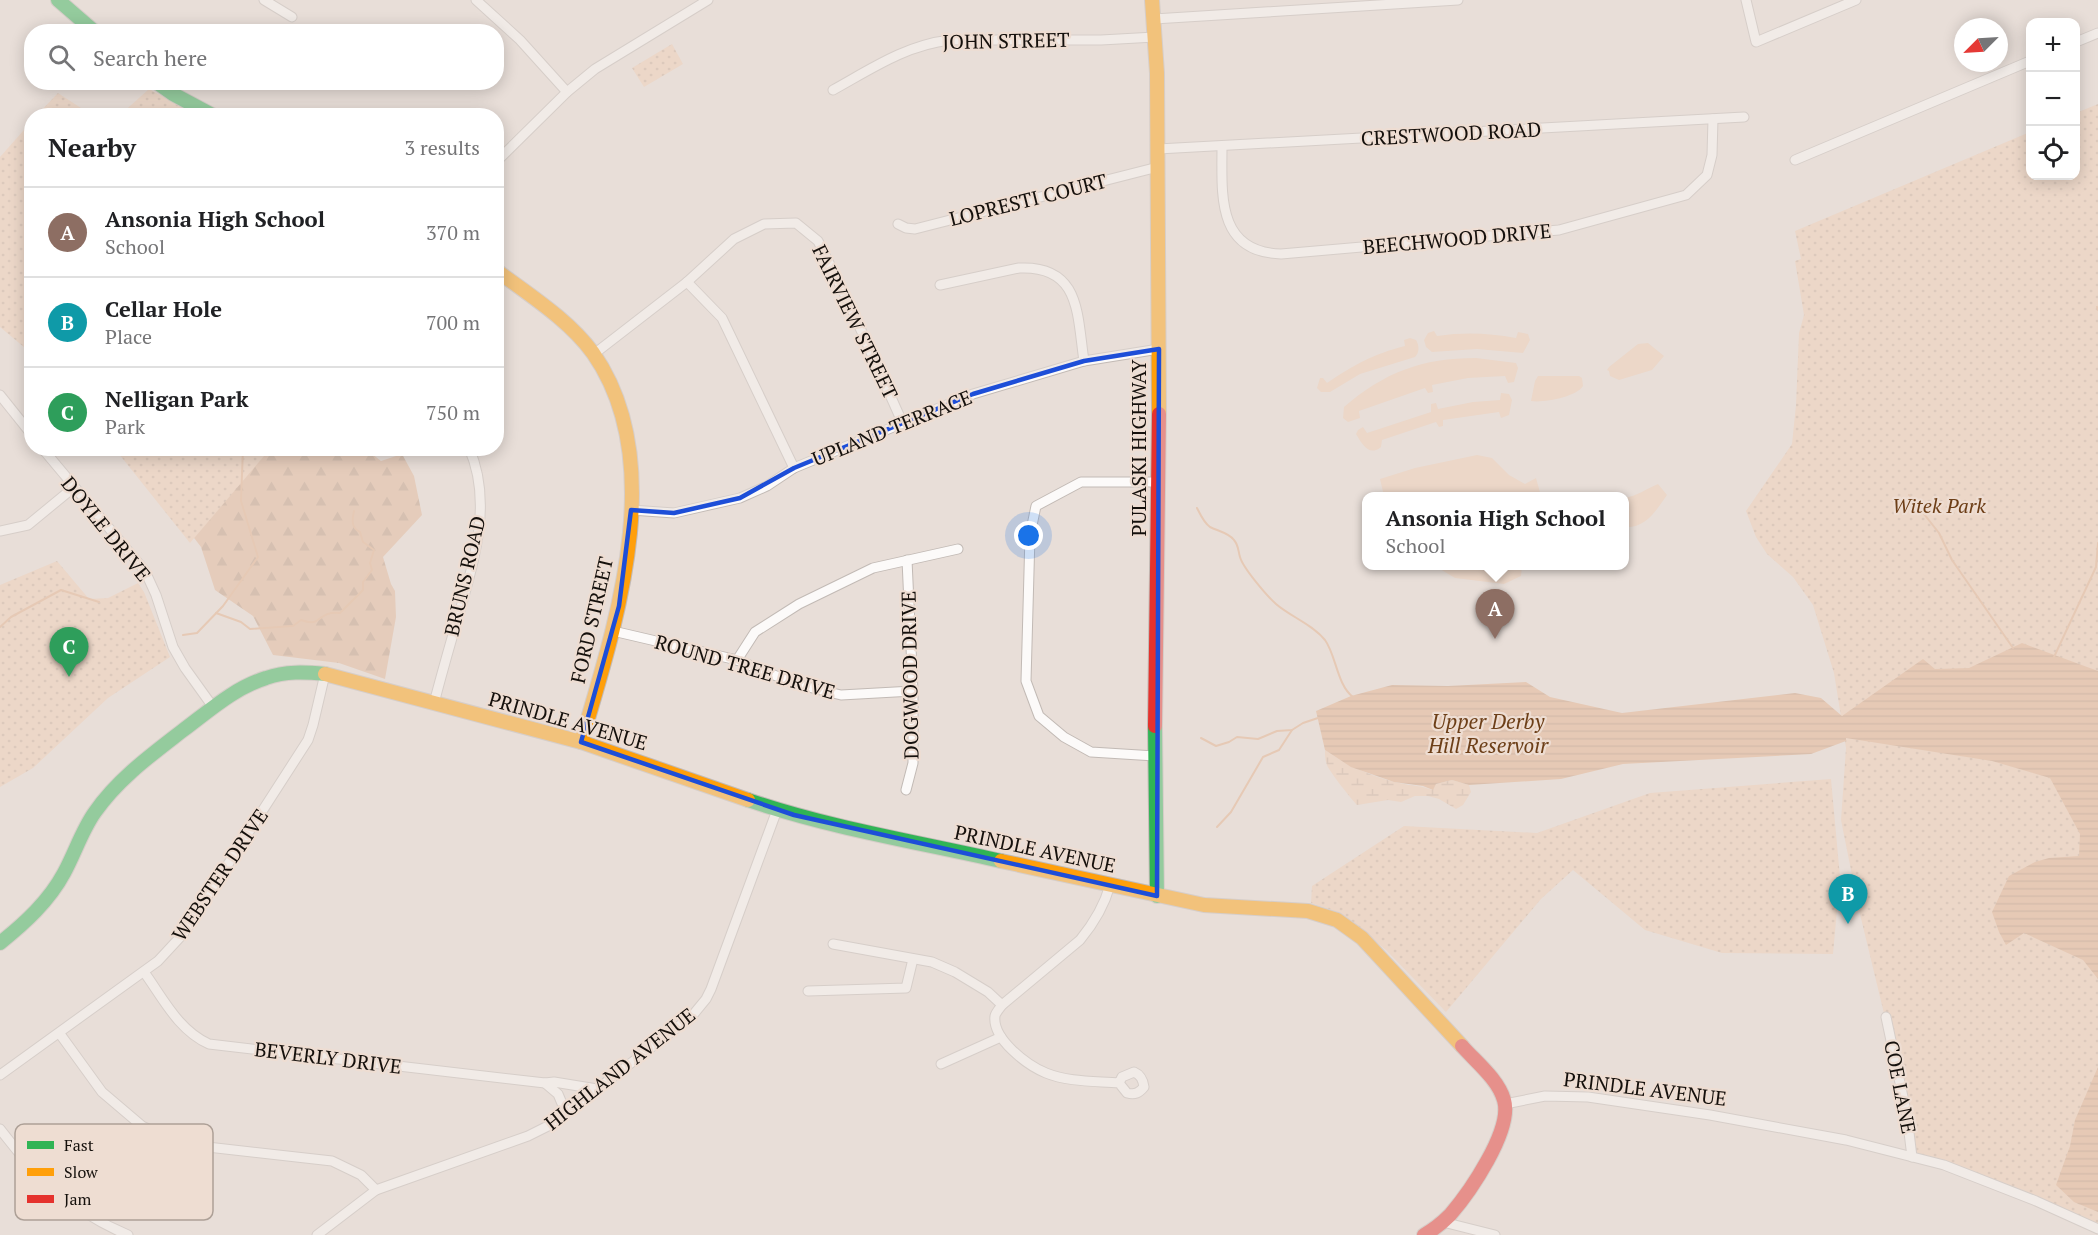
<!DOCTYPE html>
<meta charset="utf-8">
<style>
body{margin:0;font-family:"PT Serif",serif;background:#f6f6f6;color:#202124}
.controls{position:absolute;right:18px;top:18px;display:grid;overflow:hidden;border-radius:12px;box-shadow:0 3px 15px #0003}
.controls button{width:54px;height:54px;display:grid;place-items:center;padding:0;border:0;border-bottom:2px solid #e0e0e0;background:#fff;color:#202124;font:30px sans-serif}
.compass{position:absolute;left:1954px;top:18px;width:54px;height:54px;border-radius:50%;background:#fff;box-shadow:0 3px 15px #0003;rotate:246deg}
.you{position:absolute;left:1029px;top:536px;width:21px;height:21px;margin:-15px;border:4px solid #fff;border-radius:50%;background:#1a73e8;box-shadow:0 0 0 9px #1a73e833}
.badge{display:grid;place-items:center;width:39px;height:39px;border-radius:50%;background:#5f5853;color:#fff;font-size:20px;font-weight:700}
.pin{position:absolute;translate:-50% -50px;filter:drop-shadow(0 2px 3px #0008)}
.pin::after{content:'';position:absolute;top:32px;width:21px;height:18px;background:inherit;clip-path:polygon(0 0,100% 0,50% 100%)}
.popup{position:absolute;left:1362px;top:492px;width:267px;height:78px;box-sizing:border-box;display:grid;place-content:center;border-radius:12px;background:#fff;filter:drop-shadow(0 2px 4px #0005);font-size:20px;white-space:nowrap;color:#757577}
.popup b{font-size:22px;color:#202124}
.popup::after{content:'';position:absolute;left:50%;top:100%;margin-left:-12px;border:12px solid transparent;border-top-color:#fff}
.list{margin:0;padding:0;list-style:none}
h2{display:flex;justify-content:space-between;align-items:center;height:78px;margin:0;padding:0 24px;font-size:26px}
h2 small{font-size:20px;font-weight:400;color:#757577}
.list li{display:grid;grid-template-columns:39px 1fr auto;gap:18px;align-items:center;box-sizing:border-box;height:90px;padding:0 24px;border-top:2px solid #e0e0e0}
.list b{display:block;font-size:22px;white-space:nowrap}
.list p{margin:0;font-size:20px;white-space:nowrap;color:#757577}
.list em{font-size:20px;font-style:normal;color:#757577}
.icon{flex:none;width:33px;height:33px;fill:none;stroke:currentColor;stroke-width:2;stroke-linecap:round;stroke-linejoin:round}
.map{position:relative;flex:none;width:2098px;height:1235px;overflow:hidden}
.search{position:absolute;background:#fff;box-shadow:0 3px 15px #0003;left:24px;top:24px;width:480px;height:66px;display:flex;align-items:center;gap:15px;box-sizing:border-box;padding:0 21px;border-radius:24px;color:#757577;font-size:22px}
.panel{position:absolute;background:#fff;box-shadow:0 3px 15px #0003;left:24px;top:108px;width:480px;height:348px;border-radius:24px}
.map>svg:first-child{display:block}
</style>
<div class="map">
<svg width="2098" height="1235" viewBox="0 0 2098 1235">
<defs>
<pattern id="forest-firs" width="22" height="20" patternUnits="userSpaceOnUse" patternTransform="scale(1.5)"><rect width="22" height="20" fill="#e2b798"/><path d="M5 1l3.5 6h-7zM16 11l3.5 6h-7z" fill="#c19c82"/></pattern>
<pattern id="wetland-marsh" width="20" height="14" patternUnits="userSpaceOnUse" patternTransform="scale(1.5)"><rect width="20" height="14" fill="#f1ceb4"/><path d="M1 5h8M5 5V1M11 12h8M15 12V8" fill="none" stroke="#ceb09a"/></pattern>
<pattern id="park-dots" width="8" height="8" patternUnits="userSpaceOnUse" patternTransform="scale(1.5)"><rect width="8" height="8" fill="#f1ceb4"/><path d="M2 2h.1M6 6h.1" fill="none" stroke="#ceb09a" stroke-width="1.8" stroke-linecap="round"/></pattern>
<pattern id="water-rules" width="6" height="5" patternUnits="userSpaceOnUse" patternTransform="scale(1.5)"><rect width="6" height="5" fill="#e4b08a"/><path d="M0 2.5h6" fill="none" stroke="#c39676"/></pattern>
</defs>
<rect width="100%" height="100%" fill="#e8ded8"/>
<g fill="#f1ceb4">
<path d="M1434,331L1437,336C1464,332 1489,333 1516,338L1518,332L1528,334L1530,340L1523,353L1477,349L1432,352L1426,347L1424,340L1428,333Z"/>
<path d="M1410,338L1416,340C1419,345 1420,352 1415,357L1360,374L1330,392H1321L1317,388L1320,378H1323L1327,383C1354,365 1373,354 1405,346L1404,340Z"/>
<path d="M1648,343L1664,356L1652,370L1619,380L1610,376L1609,371L1607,370L1609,367L1638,344Z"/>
<path d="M1476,358L1516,363L1518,368L1514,382L1508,383L1505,376L1468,378L1432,385L1433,392L1428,393L1425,388L1359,411L1360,418L1348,422L1343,418L1344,407C1385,372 1422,358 1476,358Z"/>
<path d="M1538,376H1579L1582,378L1583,386C1576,397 1544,403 1531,401L1535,381Z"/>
<path d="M1501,393L1509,394L1512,400L1509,415L1501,418L1499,412L1443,420V426L1439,427L1436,422L1382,440L1381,447C1369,457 1362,444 1356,434L1358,430L1363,427L1367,433L1431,412V404L1436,403L1438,409L1473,402L1500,400Z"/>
<path d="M1477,455L1492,458L1509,475L1525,484L1536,478L1541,496H1384L1380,479L1415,468Z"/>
<path d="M1658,484L1667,495C1656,511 1645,529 1624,527V498C1637,496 1646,489 1658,484Z"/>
<path d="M1435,566H1522L1521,576L1504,584L1455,578Z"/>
</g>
<path fill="url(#forest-firs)" d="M231,449H366L381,461L402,454L414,476L422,515L383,557L391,584L395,591L396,617L385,679L339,663L273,655L253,616L215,590L201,547L172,509Z"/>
<path fill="url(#wetland-marsh)" d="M1325,750C1350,767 1374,778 1404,784C1414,786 1423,786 1432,790L1436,784L1452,780L1469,785L1471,792L1463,805L1456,809L1439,799L1428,796H1415L1401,802L1388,800L1357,805C1352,800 1329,771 1327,765C1325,760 1325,755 1325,750Z"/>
<g fill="url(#park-dots)">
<path d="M672,44L683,64L644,87L632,68Z"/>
<path d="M149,89L196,115H120Z"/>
<path d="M58,93L81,108L112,115H37Z"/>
<path d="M2098,104V1226L1915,1155L1909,1117L1859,910L1841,820L1846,748L1834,673L1813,605L1793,577L1767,554L1756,537L1746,511L1792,444L1796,405L1799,333L1804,315L1795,261L1801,259L1795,231L2030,132V176H2076V113Z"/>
<path d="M31,122V353L0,327V157Z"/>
<path d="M115,449H270L190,543Z"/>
<path d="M57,561L89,599L108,598L138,583L144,592L170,657L108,698L33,768L0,787V585Z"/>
<path d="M1831,779L1840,877L1833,954L1722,953L1645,930L1573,870L1541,899L1446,1012L1386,950L1338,912L1311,903L1312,886L1404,826L1537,833L1650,793Z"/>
</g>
<g fill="url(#water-rules)">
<path d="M2022,643L2098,671V979L2083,960L2024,933L2006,945L1999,932L1992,912L2009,876L2035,862L2049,858L2079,856L2080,834L2050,778L1992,761L1846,738V741L1811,754L1623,764L1561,779L1469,785L1452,780L1436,784L1433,790L1423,786L1394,782L1351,767L1325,750L1316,711L1351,696L1392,685L1448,686L1526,682L1550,697L1622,713L1795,693L1821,698L1842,716L1923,659L1935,669L1969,668Z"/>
<path d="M2098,1067V1212L2074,1202L2056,1185L2070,1146L2075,1120Z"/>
</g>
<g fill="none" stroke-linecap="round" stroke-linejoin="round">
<g stroke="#e4b08a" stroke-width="2">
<path d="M2097,307L2098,310"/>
<path d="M1909,495L1939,533L1952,560L2013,648"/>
<path d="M1197,508C1200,514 1204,523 1210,527C1218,531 1229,533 1234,540C1239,546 1238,551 1240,557C1243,568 1267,596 1276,604C1291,617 1312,624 1325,640C1336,655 1337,685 1353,697"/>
<path d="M216,613L241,622L250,629L293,626L301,620C324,628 315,611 340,613L363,590V582L372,570L370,563L374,550L363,542L360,532C351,528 352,520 354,511"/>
<path d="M0,627L11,617L61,590L99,602"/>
<path d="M183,635L197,633L223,606L258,557L241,501L243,448"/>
<path d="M2054,657L2096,567L2098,543"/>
<path d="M1201,738L1216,746L1229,742L1237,737L1258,739L1277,731L1292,730L1303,723L1318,718"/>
<path d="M1217,827L1231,812L1263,757L1279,750L1292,730"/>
</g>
<defs>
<g id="street">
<path d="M264,0L292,17"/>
<path d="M476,0L520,40L567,92"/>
<path d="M1746,0L1756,42L1856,0"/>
<path d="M1154,19L1458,0"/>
<path d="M2076,42L2098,33"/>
<path d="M833,90C871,69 906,45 950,40H1101L1155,37"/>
<path d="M1222,146C1222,194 1216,252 1281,254L1559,230L1686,195L1707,175L1712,155L1713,119"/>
<path d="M1158,149L1744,117"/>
<path d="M1795,160L2030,61"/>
<path d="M496,162L567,92L595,69L708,0"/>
<path d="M898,224L906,228L915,229L1158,167"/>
<path d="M687,282L722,318L794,468"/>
<path d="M940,285L1019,268C1081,265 1077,315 1084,361"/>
<path d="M594,354L687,282L734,239L764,224L796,223L818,241L848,301L903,424"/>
<path d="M0,395L32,435"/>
<path d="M42,448L145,571L156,595L173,647L185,668L213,707"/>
<path d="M631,510L674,513L740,498L767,486L794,468L973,394L1084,361L1159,349"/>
<path d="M0,531L28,525L73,488"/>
<path d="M613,631L737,660L796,684L841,695L913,691"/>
<path d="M737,660L755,632L799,604L873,568L958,549"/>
<path d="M434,703C442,673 450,644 459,614C474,561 493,502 469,448"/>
<path d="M1155,756L1091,752L1064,737L1039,716L1026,681L1030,535L1036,506L1081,482H1159"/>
<path d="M906,790L913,763V691L907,560"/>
<path d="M1110,885C1104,907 1094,923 1080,940L1002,1005C1000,1008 996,1012 995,1016C992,1039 1027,1065 1046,1073C1068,1082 1095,1081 1119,1083L1127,1093C1135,1095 1139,1093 1144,1087C1143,1080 1141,1075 1134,1072L1122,1077L1119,1083"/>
<path d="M833,944L932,962L955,972L988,992L1002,1005"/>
<path d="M144,972C163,998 178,1030 209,1044L545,1083L554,1082L597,1089"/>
<path d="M808,991L906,988L913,959"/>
<path d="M1886,1017L1907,1116L1912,1157"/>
<path d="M60,1034L102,1092L142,1126L181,1144L332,1161L361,1175L376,1190"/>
<path d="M941,1064L1001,1037"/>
<path d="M0,1075L158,961L183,934L308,740L313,725L325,674"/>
<path d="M545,1083L558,1094L566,1113"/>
<path d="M1505,1104L1545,1096L1588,1097L1710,1115L1846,1140L1944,1165L2036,1201L2098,1229"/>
<path d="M0,1129C36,1177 73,1212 128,1235"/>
<path d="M1443,1222L1495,1235"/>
<path d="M317,1235L376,1190L528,1136L552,1124L692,1016L706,999L711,989L777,810"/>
</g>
<g id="fast">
<path d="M58,0L95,32"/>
<path d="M156,82L173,94L214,116"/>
<path d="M1155,726L1157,896"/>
<path d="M748,800C830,828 917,842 1001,861"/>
<path d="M0,943C25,923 49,901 64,873C75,853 82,830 95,812C118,779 151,755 182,731C209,711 234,688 266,678C286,671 305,672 325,674"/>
</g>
<g id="slow">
<path d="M1152,0L1157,73L1159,414"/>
<path d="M496,270C529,295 568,319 593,353C670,463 615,626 581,742"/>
<path d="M325,674L581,742L748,800"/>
<path d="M1001,861L1204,905L1308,911L1337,920L1362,938L1462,1046"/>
</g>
<g id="jam">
<path d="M1155,726L1159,414"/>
<path d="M1424,1235C1433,1230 1442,1223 1450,1215C1469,1193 1513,1130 1504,1100C1498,1079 1476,1062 1462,1046"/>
</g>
</defs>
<use href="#street" stroke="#c2bab5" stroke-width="11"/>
<use href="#fast" stroke="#c2bab5" stroke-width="16"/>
<use href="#slow" stroke="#c2bab5" stroke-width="16"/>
<use href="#jam" stroke="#c2bab5" stroke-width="16"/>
<use href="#street" stroke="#fcfaf9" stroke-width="9"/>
<use href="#fast" stroke="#30b455" stroke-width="14"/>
<use href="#slow" stroke="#ff9f0a" stroke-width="14"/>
<use href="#jam" stroke="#e5322d" stroke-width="14"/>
</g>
<path d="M0 0H2098V1235H0ZM1159,349L1157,896L794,815L581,742L619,606L631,510L674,513L740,498L794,468L973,394L1084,361Z" fill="#e8ded8" fill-opacity=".55" fill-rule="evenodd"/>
<path fill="none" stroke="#1d4ed8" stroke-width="4.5" stroke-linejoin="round" d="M1159,349L1157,896L794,815L581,742L619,606L631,510L674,513L740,498L794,468L973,394L1084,361Z"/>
<g text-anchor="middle" stroke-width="4.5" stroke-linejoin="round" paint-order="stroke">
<g font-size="20" fill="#15100c" stroke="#eeddd2">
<text transform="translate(1006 41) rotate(-1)" y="7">JOHN STREET</text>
<text transform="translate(1451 134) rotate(-3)" y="7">CRESTWOOD ROAD</text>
<text transform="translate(1028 200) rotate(-14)" y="7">LOPRESTI COURT</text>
<text transform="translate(1457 239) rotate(-5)" y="7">BEECHWOOD DRIVE</text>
<text transform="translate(855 322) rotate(64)" y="7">FAIRVIEW STREET</text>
<text transform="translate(892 428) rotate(-22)" y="7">UPLAND TERRACE</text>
<text transform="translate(1139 448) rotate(-90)" y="7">PULASKI HIGHWAY</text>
<text transform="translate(106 529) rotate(51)" y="7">DOYLE DRIVE</text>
<text transform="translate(465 576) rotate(-77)" y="7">BRUNS ROAD</text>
<text transform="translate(592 620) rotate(-77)" y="7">FORD STREET</text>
<text transform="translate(745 667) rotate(16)" y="7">ROUND TREE DRIVE</text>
<text transform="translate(910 675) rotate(-91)" y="7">DOGWOOD DRIVE</text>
<text transform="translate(568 721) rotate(16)" y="7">PRINDLE AVENUE</text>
<text transform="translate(1035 849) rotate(12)" y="7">PRINDLE AVENUE</text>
<text transform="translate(220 875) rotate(-56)" y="7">WEBSTER DRIVE</text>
<text transform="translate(328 1058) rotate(7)" y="7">BEVERLY DRIVE</text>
<text transform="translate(620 1069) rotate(-38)" y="7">HIGHLAND AVENUE</text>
<text transform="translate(1900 1087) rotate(79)" y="7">COE LANE</text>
<text transform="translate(1645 1089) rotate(7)" y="7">PRINDLE AVENUE</text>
</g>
<g font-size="20" font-style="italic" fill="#6d3e17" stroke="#eeddd2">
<text x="1939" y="513">Witek Park</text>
</g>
<g font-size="21" font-style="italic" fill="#6d3f18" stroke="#eeddd2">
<text x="1488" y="729">Upper Derby<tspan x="1488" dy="24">Hill Reservoir</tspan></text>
</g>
</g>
<rect x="15" y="1124" width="198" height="96" rx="9" fill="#eeddd2" stroke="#ada097" stroke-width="1.5"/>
<rect x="27" y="1141" width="27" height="8" fill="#30b455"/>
<rect x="27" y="1168" width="27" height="8" fill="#ff9f0a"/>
<rect x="27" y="1195" width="27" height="8" fill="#e5322d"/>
<g font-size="16" fill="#15100c">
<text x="64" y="1151">Fast</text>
<text x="64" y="1178">Slow</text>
<text x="64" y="1205">Jam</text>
</g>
</svg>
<div class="controls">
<button>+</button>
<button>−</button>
<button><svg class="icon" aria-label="locate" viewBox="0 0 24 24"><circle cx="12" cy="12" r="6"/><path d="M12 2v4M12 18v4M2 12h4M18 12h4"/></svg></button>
</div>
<svg class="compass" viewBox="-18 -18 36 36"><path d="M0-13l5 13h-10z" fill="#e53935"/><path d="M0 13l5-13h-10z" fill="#757577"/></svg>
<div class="you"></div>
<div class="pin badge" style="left:1495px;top:639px;background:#8d6e63">A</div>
<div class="popup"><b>Ansonia High School</b>School</div>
<div class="pin badge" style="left:1848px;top:924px;background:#0f9aa8">B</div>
<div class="pin badge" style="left:69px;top:677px;background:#2e9e5b">C</div>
<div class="search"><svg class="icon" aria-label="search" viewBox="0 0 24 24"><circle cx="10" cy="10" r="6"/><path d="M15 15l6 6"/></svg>Search here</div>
<section class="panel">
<h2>Nearby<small>3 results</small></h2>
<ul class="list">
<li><span class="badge" style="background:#8d6e63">A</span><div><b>Ansonia High School</b><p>School</p></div><em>370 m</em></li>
<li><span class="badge" style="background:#0f9aa8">B</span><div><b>Cellar Hole</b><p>Place</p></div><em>700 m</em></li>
<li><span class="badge" style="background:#2e9e5b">C</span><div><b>Nelligan Park</b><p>Park</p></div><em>750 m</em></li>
</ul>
</section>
</div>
